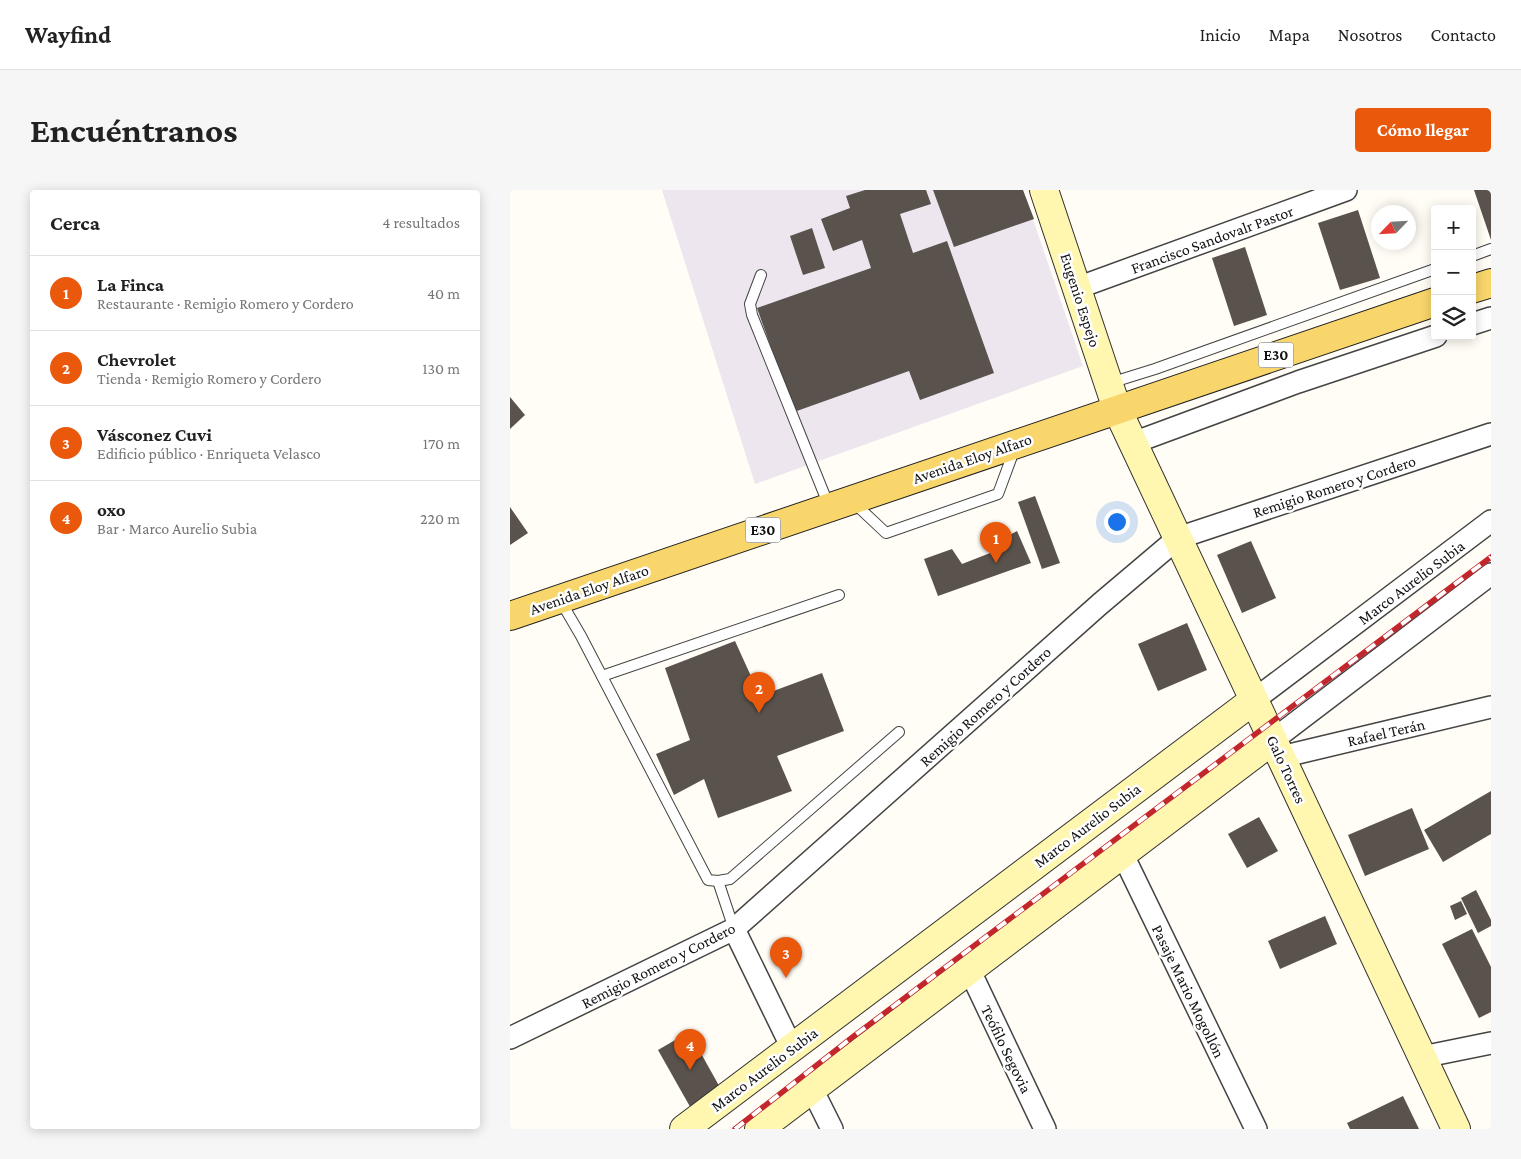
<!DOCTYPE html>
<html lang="es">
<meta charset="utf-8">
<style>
body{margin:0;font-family:"Crimson Pro",serif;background:#f6f6f6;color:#222}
.controls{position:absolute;right:15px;top:15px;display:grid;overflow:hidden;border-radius:5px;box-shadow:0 2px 12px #0003}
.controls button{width:45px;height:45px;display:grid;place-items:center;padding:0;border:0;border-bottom:1px solid #e0e0e0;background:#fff;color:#222;font:25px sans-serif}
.compass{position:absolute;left:861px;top:15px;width:45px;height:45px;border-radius:50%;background:#fff;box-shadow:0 2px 12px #0003;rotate:245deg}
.you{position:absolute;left:606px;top:331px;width:18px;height:18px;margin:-12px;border:4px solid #fff;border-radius:50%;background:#1a73e8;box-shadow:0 0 0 8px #1a73e833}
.badge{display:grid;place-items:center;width:32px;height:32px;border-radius:50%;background:#ea580c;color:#fff;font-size:16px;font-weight:700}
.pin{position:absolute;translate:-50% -41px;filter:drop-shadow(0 1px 2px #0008)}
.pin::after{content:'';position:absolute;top:26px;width:18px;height:15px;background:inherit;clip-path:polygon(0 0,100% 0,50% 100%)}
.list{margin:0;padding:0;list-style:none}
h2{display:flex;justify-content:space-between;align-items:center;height:65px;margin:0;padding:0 20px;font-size:21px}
h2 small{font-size:16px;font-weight:400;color:#767676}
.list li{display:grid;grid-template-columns:32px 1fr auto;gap:15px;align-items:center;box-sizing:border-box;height:75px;padding:0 20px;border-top:1px solid #e0e0e0}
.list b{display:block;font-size:19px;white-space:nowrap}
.list p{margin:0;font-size:16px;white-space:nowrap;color:#767676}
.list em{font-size:16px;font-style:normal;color:#767676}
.icon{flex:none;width:28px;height:28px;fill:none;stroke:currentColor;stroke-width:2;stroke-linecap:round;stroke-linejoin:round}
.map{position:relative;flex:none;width:981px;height:939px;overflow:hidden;border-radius:5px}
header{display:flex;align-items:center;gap:30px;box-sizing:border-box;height:70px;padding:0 25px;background:#fff;border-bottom:1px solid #e0e0e0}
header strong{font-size:24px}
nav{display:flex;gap:28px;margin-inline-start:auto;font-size:18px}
.intro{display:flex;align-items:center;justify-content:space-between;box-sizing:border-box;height:120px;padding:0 30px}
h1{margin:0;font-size:35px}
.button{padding:12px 22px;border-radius:5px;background:#ea580c;color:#fff;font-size:18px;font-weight:700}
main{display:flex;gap:30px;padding:0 30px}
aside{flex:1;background:#fff;border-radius:5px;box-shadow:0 2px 12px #0003}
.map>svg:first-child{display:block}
</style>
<header>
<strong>Wayfind</strong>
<nav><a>Inicio</a><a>Mapa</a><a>Nosotros</a><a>Contacto</a></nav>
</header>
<div class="intro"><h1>Encuéntranos</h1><a class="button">Cómo llegar</a></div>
<main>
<aside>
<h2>Cerca<small>4 resultados</small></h2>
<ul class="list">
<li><span class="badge">1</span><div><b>La Finca</b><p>Restaurante · Remigio Romero y Cordero</p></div><em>40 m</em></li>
<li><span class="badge">2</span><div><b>Chevrolet</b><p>Tienda · Remigio Romero y Cordero</p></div><em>130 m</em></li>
<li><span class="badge">3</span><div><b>Vásconez Cuvi</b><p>Edificio público · Enriqueta Velasco</p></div><em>170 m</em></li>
<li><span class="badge">4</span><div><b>oxo</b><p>Bar · Marco Aurelio Subia</p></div><em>220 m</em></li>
</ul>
</aside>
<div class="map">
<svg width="981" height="939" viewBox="0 0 981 939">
<rect width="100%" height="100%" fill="#fffdf5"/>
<path fill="#eee6ef" d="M152,0H513L573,176L245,294Z"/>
<g fill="#5a524d">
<path d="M355,0H416L421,14L390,24L403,63L437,51L484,183L410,210L399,181L284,222L247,118L361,78L352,50L323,61L311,29L340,18L336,6Z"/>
<path d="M423,0H513L524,29L444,57Z"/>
<path d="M964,0H981V50Z"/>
<path d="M848,20L870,88L830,100L808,33Z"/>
<path d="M302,38L315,78L293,85L280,46Z"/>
<path d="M735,57L757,125L724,136L702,68Z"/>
<path d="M0,207L15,225L0,239Z"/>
<path d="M525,306L550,373L532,379L508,312Z"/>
<path d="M0,317L18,343L0,355Z"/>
<path d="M507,341L521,373L428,406L414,369L442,359L452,374L493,358L490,350Z"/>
<path d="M741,351L766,408L732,423L707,365Z"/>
<path d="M677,433L697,480L648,501L628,454Z"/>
<path d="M225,451L250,506L312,483L334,541L267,566L282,601L208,628L194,589L164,605L146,564L180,550L155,478Z"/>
<path d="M981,601V644L933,672L914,640Z"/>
<path d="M902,618L919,659L855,686L838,645Z"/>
<path d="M749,627L768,661L737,678L718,644Z"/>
<path d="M966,700L981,730V736L968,743L951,708Z"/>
<path d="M951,711L957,724L945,730L940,716Z"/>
<path d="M815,726L827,754L770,779L758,751Z"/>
<path d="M962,739L981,777V822L969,828L932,754Z"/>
<path d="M179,842L212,901L183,922L148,860Z"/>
<path d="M893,906L909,939H840L837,933Z"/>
</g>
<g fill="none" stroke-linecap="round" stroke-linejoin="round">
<defs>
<g id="lane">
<path d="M962,66L981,59"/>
<path d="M251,85L240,114L242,125L319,316"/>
<path d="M600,193L645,179L925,79"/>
<path d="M343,312L376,343L488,304L505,258"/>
<path d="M50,410L71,446L198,690L208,691L220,689L389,542"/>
<path d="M92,486L329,405"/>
<path d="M208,691L224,739"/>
</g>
<g id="street">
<path d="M567,98L836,0"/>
<path d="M962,134L981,128"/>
<path d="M623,253L788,192L926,146"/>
<path d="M744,510L981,331"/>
<path d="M763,550L981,384"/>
<path d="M771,567L981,517"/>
<path d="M612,663L746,939"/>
<path d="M224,739L282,858"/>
<path d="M459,779L535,939"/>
<path d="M0,848L224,739L590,414L668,348L981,244"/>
<path d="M912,867L981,853"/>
<path d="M302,899L322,939"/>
</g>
<g id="secondary">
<path d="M534,0L607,219L946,939"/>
<path d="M174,939L744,510"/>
<path d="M249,939L763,550"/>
</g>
<g id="primary">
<path d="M962,99L981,93"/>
<path d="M0,426L925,112"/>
</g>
</defs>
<use href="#lane" stroke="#444" stroke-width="12"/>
<use href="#street" stroke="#444" stroke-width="24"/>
<use href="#secondary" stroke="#333" stroke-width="30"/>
<use href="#primary" stroke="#222" stroke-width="30"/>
<use href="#lane" stroke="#fff" stroke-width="10"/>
<use href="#street" stroke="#fff" stroke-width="21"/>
<use href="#secondary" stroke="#fff6b0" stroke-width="28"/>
<use href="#primary" stroke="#f9d66b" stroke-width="28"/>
<defs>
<path id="rail" d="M225,939L344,846L981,367"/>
</defs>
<use href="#rail" stroke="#c4262e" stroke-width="5.5"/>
<use href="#rail" stroke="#fff" stroke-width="4" stroke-dasharray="11" stroke-linecap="butt"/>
</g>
<g text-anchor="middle" stroke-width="5" stroke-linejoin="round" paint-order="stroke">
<g fill="#fff" stroke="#585858" stroke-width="1">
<rect x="748.5" y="152.5" width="35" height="25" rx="4"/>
<rect x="235.5" y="327.5" width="35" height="25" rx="4"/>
</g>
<g font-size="15" font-weight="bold" fill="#111">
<text x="766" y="170">E30</text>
<text x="253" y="345">E30</text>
</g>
<g font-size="16" fill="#111" stroke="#fff">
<text transform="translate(702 49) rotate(-20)" y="6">Francisco Sandovalr Pastor</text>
<text transform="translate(571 110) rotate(72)" y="6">Eugenio Espejo</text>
<text transform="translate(462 268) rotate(-19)" y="6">Avenida Eloy Alfaro</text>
<text transform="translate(824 296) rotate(-18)" y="6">Remigio Romero y Cordero</text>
<text transform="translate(901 392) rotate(-37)" y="6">Marco Aurelio Subia</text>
<text transform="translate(79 399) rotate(-19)" y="6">Avenida Eloy Alfaro</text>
<text transform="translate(475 516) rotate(-42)" y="6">Remigio Romero y Cordero</text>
<text transform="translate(876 542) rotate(-13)" y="6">Rafael Terán</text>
<text transform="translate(777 579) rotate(65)" y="6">Galo Torres</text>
<text transform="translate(577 635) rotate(-37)" y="6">Marco Aurelio Subia</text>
<text transform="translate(148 775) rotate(-27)" y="6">Remigio Romero y Cordero</text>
<text transform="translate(679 801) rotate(64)" y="6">Pasaje Mario Mogollón</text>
<text transform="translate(497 859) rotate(64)" y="6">Teófilo Segovia</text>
<text transform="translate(254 879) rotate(-37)" y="6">Marco Aurelio Subia</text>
</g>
</g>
</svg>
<div class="controls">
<button>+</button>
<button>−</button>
<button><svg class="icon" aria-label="layers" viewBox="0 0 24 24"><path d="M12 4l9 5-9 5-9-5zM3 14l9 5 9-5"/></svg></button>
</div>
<svg class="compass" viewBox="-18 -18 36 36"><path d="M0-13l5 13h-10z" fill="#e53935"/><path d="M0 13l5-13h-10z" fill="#767676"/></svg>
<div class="you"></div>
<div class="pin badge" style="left:486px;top:373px">1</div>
<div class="pin badge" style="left:249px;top:523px">2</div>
<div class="pin badge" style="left:276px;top:788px">3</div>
<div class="pin badge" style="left:180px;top:880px">4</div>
</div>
</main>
